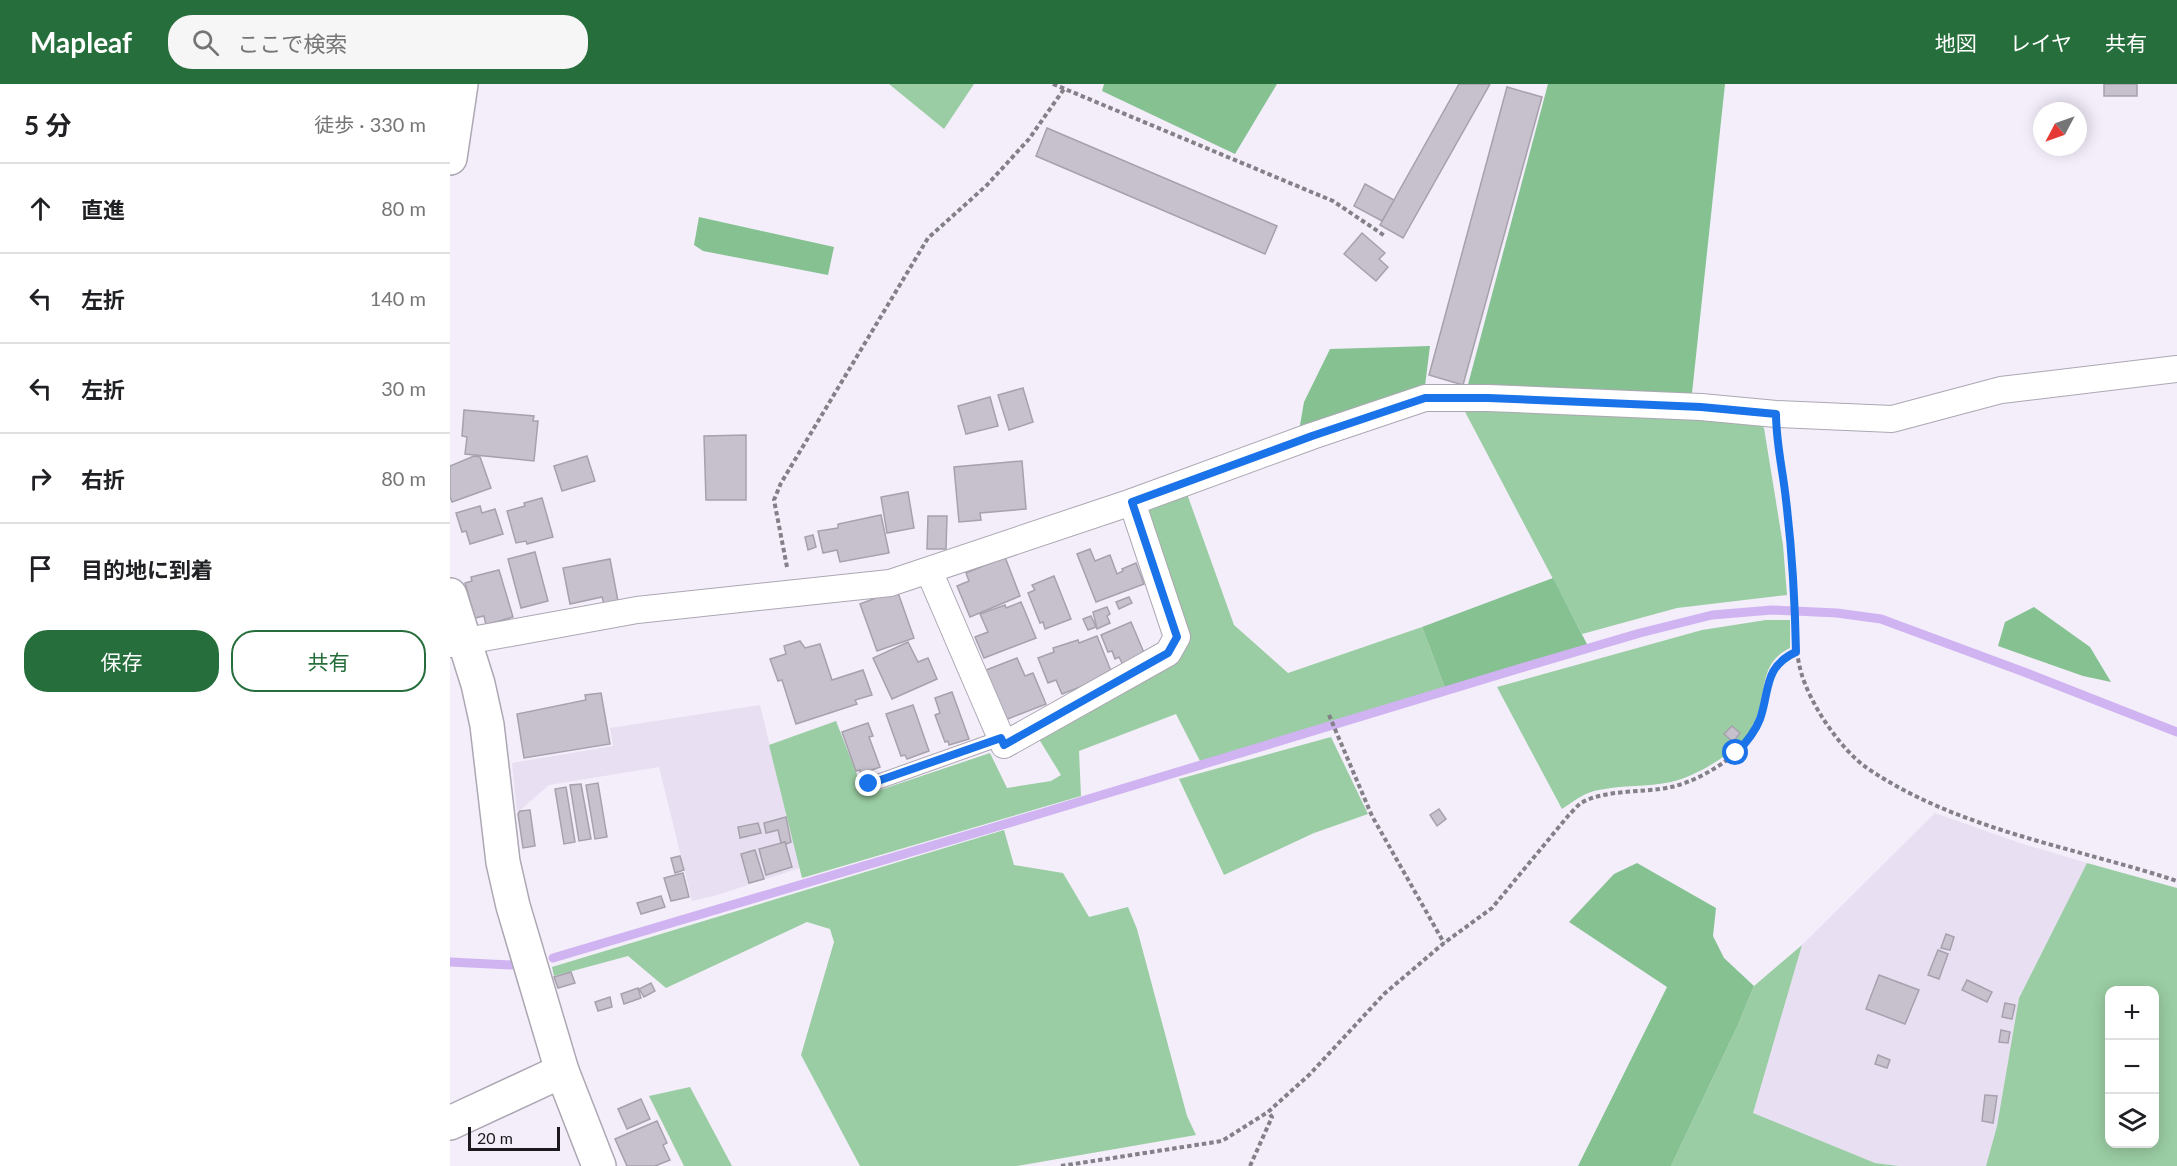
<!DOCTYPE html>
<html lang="ja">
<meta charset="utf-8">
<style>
body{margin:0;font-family:Lato,"Noto Sans JP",sans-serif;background:#f6f6f6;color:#202124}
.controls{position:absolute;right:18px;bottom:18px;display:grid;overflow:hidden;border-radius:12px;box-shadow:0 3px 15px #0003}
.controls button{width:54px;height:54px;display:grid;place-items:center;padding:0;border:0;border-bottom:2px solid #e0e0e0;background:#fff;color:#202124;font:30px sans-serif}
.compass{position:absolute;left:1583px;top:18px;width:54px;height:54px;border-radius:50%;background:#fff;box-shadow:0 3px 15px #0003;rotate:229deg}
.scale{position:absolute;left:18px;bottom:15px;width:92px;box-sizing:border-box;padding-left:6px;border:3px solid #1b191d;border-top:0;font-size:16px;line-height:21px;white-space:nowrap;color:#1b191d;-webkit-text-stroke:4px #f3eefa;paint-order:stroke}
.stop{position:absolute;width:18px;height:18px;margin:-14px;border:4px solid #1a73e8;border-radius:50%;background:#fff}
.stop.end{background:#1a73e8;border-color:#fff;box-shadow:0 2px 6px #0008}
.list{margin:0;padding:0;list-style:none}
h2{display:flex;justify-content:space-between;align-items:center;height:78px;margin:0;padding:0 24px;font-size:26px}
h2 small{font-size:20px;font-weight:400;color:#757577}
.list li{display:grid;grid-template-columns:39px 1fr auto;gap:18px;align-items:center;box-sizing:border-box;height:90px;padding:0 24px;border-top:2px solid #e0e0e0}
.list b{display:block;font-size:22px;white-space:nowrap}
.list em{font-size:20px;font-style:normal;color:#757577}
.actions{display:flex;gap:12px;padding:18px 24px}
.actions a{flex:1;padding:14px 0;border:2px solid #266e3b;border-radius:24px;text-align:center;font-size:21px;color:#266e3b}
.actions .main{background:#266e3b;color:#fff}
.icon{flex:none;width:33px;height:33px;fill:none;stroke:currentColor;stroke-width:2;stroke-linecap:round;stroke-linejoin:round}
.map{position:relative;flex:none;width:1727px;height:1082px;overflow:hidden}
header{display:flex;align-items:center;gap:36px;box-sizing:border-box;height:84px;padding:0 30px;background:#266e3b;color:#fff}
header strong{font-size:28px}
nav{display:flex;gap:33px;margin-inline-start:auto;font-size:21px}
.search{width:420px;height:54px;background:#f6f6f6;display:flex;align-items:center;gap:15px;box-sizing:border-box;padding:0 21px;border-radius:24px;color:#757577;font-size:22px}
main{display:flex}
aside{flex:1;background:#fff}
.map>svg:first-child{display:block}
</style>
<header>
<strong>Mapleaf</strong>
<div class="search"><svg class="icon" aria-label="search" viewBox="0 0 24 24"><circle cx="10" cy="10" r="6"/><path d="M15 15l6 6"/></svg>ここで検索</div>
<nav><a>地図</a><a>レイヤ</a><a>共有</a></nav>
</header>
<main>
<aside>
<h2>5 分<small>徒歩 · 330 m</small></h2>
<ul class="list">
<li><svg class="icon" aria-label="ahead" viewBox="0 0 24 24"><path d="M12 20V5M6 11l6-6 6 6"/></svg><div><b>直進</b></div><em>80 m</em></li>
<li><svg class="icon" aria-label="left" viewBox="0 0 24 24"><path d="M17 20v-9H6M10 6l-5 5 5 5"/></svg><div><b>左折</b></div><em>140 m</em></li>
<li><svg class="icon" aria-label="left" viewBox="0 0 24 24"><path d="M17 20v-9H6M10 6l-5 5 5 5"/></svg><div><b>左折</b></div><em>30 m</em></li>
<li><svg class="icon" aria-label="right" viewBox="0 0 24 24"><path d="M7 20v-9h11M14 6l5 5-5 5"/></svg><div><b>右折</b></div><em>80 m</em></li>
<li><svg class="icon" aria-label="arrive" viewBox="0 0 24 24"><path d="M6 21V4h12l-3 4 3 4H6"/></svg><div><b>目的地に到着</b></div></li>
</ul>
<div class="actions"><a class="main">保存</a><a>共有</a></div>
</aside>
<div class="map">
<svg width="1727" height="1082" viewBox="0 0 1727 1082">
<rect width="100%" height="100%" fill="#f3eefa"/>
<g fill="#e8dff2">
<path d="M310,621L350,784L264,812L242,817L209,683L99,701L67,729L62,679L163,662L160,644Z"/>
<path d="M1485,729L1570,759L1637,779L1569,914L1547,1042L1536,1082H1449L1425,1079L1302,1029L1352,861Z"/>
</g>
<g fill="#9acda3" fill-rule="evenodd">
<path d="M439,0H524L494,45Z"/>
<path d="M1012,322L1307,337L1314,344L1333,461L1337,511L1227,524L1132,550Z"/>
<path d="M736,407L784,541L838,589L972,543L995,604L750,677L726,630L629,667L631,712L352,794L319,661L386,637L415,711L540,669L557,704L601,697L611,691L587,652L721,581L696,440L700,420Z"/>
<path d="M1316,536H1340V564C1309,579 1317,607 1306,634C1301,647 1293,658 1282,666C1265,680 1242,693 1221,698C1198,703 1172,701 1149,706C1135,708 1124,717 1112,725L1047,603L1252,546Z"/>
<path d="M881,653L918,730L864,749L774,791L729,695Z"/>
<path d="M554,746L564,781L613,789L639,833L678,823L687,845L737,1032L746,1051L567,1082H410L351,971L384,858L380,845L357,838L216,904L178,872L104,892L102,883Z"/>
<path d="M1637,779L1727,804V1082H1536L1547,1042L1569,914ZM1660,906H1704V1060H1660Z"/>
<path d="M1352,861L1303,1029L1425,1079L1449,1082H1221L1288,941L1304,902Z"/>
<path d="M240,1003L282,1082H234L199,1012Z"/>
</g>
<g fill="#86c192">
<path d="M654,0H827L785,70L652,7Z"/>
<path d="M1098,0H1275L1242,309L1016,308Z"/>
<path d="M249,133L384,163L378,191L253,167L244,161Z"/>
<path d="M980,262L974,310L849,347L854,318L880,265Z"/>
<path d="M1103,494L1138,562L995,604L972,543Z"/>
<path d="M1584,523L1640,563L1661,598L1633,592L1548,562L1555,538Z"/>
<path d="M1187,779L1266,824L1263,852L1274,874L1304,902L1288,941L1221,1082H1128L1217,903L1119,838L1164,790Z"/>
</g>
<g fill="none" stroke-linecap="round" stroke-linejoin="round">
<g stroke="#d0b3f1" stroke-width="9">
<path d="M103,874L589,730L1071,584L1190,549L1262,531L1322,526L1387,529L1431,535L1574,588L1727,648"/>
<path d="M0,878L61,881"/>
</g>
</g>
<g fill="#c7c1cd" stroke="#a6a1ac" stroke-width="1.5">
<path d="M1009,0H1040L953,154L930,141Z"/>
<rect x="1654" y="0" width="33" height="12"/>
<path d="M1057,3L1092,13L1013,301L979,291Z"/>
<path d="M597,44L827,142L815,170L586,72Z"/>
<path d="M915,100L944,116L932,137L904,122Z"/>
<path d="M912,149L935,169L929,175L938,183L926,197L894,170Z"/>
<path d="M573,304L583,338L559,346L548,311Z"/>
<path d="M540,313L548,342L516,350L508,322Z"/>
<path d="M14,326L84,332L83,337H88L84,377L15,370L17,353L12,352Z"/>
<path d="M296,351V416H256L254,352Z"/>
<path d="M24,372L30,373L41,404L2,418L0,413V382Z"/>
<path d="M137,372L145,397L112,407L104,382Z"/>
<path d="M572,377L576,425L530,429L531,436L509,438L504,383Z"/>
<path d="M458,408L464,444L437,449L431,413Z"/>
<path d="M92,414L103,453L77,460L76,457L66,459L57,427L75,422L74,419Z"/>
<path d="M30,422L32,429L45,425L53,450L20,460L16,447L12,448L6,429Z"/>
<path d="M431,431L439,469L390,478L387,466L373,469L368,447L388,444V440Z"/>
<path d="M478,432H497L496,465H477Z"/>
<path d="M363,451L366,463L358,466L355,453Z"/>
<path d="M640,465L645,477L660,471L667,490L673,487L672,485L686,479L694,500L646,518L627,470Z"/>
<path d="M85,468L98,517L71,524L58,475Z"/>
<path d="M555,473L570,512L520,533L507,502L519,497L516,489Z"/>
<path d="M160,475L168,517L154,520L152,513L120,520L113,484Z"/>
<path d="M49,486L63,533L36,541L34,532L25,534L15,499L22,497L21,493Z"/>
<path d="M604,492L621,535L595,545L593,538L590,539L578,509L585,506L582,501Z"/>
<path d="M447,506L464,554L427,567L410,520Z"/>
<path d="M679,513L682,519L669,525L666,518Z"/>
<path d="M571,518L586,554L534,574L525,553L538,548L530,530L555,521L556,524Z"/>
<path d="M657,523L660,530L657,532L660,539L647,545L643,528Z"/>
<path d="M641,532L646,543L638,546L633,535Z"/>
<path d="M681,538L695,571L673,581L669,573L665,575L662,567L658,568L651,551Z"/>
<path d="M647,552L661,587L654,590L656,593L612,610L606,596L598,599L588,574L604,568L603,564L628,556L629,559Z"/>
<path d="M350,557L355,564L370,560L382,596L413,586L422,611L405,616L407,620L346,640L332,596L328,597L320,575L336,570L334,562Z"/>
<path d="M458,558L468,578L478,574L487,595L442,615L423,574Z"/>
<path d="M567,574L575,592L583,589L596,620L550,638L531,588Z"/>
<path d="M502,608L519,655L499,661L498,657L495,658L485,631L490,629L485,614Z"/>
<path d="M151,609L160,660L74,674L67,630L136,616L135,611Z"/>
<path d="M463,621L479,667L457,675L455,671L451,672L436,630Z"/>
<path d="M418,639L423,652L419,653L430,683L411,690L410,686L406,687L392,648Z"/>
<path d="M1282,642L1290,649L1283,658L1274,650Z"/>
<path d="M148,699L157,753L145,755L136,701Z"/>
<path d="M131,700L141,755L129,757L120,701Z"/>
<path d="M116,703L125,758L114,760L105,705Z"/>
<path d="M989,725L996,735L987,742L980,731Z"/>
<path d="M80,726L85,762L73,764L68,730L70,727Z"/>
<path d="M336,733L341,758L336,760L335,758L331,759L328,746L316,749L314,739Z"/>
<path d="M308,739L311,749L290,754L288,743Z"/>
<path d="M335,758L342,783L316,791L309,765Z"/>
<path d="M305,766L314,795L299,799L291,770Z"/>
<path d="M230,772L234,786L225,789L221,774Z"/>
<path d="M233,789L239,813L221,817L214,794Z"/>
<path d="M211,812L215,823L191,830L187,819Z"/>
<path d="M1496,850L1504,853L1500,866L1491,864Z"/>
<path d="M1488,866L1498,870L1489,895L1478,891Z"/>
<path d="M121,888L125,899L108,904L104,893Z"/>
<path d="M1429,891L1469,906L1455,940L1416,925Z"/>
<path d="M1517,896L1542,908L1537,918L1512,906Z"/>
<path d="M201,899L205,907L194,913L189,905Z"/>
<path d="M188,904L191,914L174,920L171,910Z"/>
<path d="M160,913L162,923L148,927L145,918Z"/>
<path d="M1555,919L1565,921L1562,935L1552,933Z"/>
<path d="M1551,946L1560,948L1558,959L1549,958Z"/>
<path d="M1428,971L1440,976L1437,984L1425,980Z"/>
<path d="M1535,1011L1547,1012L1543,1039L1532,1037Z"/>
<path d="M191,1015L200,1035L177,1045L168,1025Z"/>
<path d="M207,1037L217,1059L213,1061L220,1076L205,1082H177L165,1055Z"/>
</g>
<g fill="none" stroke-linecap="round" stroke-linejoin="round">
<defs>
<path id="service" d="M419,701L551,654"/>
<g id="minor">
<path d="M479,487L554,661L718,569L727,553L682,418"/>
<path d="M0,560L187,526L440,499L682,418L862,352L975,314H1038L1251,323L1326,330L1442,335L1551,306L1727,285"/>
</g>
<g id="tertiary">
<path d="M0,74L11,0"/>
<path d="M0,511L28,600L37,641L53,778L63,822L112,987L149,1082"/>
<path d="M0,1039L112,987"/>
</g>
</defs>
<use href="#service" stroke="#aca7b3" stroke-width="16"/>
<use href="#minor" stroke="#aca7b3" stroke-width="28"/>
<use href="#tertiary" stroke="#aca7b3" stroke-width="36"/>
<g stroke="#838088" stroke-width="4" stroke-dasharray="4.5 3" stroke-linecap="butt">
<path d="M603,0L883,117L935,152"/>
<path d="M1327,358C1335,409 1340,460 1344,511C1346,537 1344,563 1351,588C1360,620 1390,665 1417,684C1508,746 1624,763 1727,797"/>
<path d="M337,483L324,416L331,399L478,154L537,101L579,55L614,5"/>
<path d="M879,631L922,732L994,859"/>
<path d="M611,1082L772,1057L818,1028L860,990L934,910L994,859L1042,824L1118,732C1122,728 1127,722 1131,719C1155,705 1194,709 1221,703C1240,699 1263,687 1278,675C1292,665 1302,652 1309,636C1321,609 1312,583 1346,568"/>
<path d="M800,1082L822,1033L818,1028"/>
</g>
<use href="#service" stroke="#fff" stroke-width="14"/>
<use href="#minor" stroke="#fff" stroke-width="26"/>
<use href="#tertiary" stroke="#fff" stroke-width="33"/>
</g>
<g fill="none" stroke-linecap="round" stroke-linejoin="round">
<path stroke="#1a73e8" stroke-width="8" d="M419,700L551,654L554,661L718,569L727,553L682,418L862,352L975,314H1038L1251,323L1326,330C1326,359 1333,387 1336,416C1342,466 1345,517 1346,568C1313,583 1320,607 1310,635C1305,648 1296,659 1286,669"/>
</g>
</svg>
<div class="controls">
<button>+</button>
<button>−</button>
<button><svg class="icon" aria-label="layers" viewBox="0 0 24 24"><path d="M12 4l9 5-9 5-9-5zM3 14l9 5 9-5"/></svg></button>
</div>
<svg class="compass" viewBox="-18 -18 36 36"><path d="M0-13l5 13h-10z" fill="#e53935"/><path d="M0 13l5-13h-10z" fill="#757577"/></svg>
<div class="scale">20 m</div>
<div class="stop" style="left:1286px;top:669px"></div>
<div class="stop end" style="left:419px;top:700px"></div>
</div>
</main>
